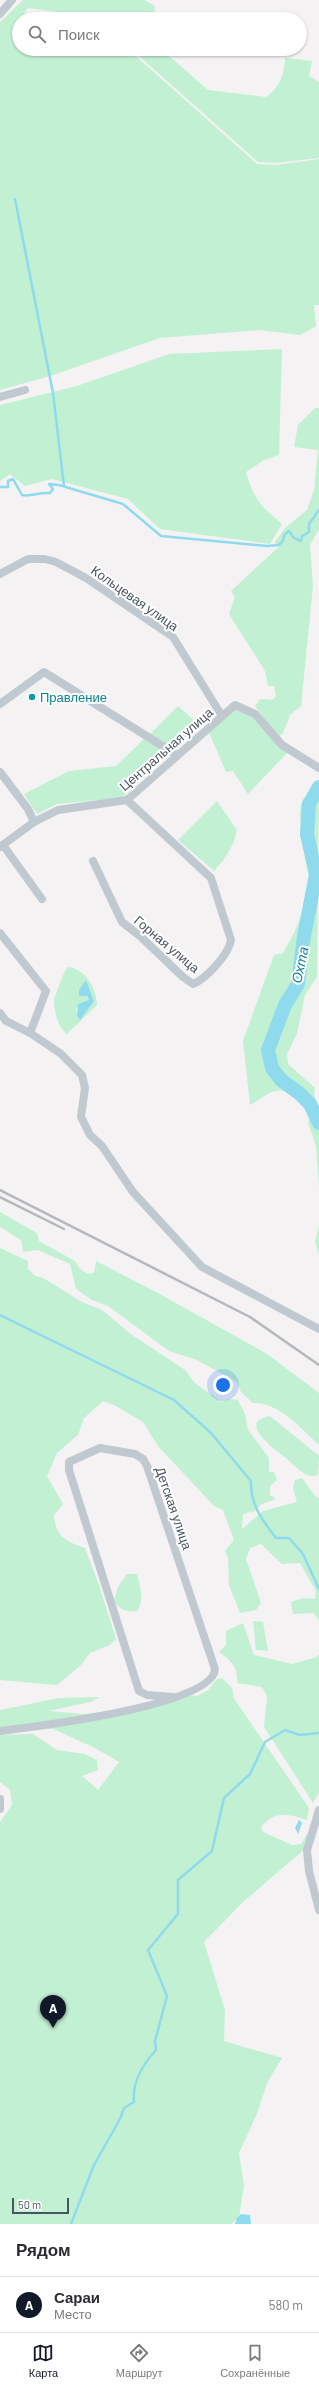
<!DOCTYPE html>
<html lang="ru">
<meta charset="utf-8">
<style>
body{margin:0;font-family:Barlow,sans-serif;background:#f7f7f7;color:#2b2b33}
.scale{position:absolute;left:12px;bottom:10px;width:57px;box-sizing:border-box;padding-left:4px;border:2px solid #49555f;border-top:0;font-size:11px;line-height:14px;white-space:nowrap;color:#49555f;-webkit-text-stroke:3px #fff;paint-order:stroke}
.you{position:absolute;left:223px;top:1385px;width:14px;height:14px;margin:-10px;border:3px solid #fff;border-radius:50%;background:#1a73e8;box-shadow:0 0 0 6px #1a73e833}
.badge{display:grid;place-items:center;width:26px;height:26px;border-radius:50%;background:#111827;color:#fff;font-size:13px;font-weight:700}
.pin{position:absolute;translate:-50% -33px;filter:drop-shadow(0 1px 2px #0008)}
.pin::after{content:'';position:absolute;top:21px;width:14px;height:12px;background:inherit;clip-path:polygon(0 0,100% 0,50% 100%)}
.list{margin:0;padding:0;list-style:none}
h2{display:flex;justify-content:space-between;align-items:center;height:52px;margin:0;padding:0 16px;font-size:17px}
h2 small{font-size:13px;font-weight:400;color:#7c7c81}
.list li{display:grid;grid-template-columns:26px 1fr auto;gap:12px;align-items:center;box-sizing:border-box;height:56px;padding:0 16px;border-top:1px solid #e1e1e2}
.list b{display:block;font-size:15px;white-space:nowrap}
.list p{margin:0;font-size:13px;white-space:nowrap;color:#7c7c81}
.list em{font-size:13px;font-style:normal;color:#7c7c81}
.icon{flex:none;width:22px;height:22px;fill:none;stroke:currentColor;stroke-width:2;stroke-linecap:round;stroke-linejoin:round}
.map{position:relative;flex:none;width:319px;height:2224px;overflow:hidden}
.search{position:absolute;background:#fff;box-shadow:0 1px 3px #0004;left:12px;right:12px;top:12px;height:44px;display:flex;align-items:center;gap:10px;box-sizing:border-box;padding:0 14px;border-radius:22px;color:#7c7c81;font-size:15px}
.sheet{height:108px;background:#fff}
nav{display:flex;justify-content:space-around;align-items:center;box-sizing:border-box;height:56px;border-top:1px solid #e1e1e2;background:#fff;font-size:11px;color:#7c7c81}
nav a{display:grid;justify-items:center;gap:2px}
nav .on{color:#111827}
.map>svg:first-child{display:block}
</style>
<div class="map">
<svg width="319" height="2224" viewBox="0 0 319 2224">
<rect width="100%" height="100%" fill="#f4f2f2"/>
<g fill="#c2f0d3" fill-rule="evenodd">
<path d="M23,0H144L155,6L153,19H73L57,12L28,8L24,13C39,11 53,12 66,19H19V49H123L138,58L257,164L277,165L319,159V305H314L316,326L300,335L259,330L160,338L50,376L0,390V22Z"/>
<path d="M127,49H161L208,90L266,97C280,87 284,75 285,58L312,61L309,76L319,82V158L276,163L258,162L139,56Z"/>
<path d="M282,349L279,455L264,460L246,472C254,500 260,505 282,524L270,544L160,529L128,499L52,479L25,486L10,474L0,481V405L77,386L169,354Z"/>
<path d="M315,408H319V509L308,524L309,531L301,536V540L294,537L289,530L283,535V541L276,545L275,542L285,528L307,510L314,490L318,450L294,447L298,425Z"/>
<path d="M319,511V529L310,545L313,586L301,706L290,715L283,733L279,737L276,736L255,706L260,699L272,700L276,697L274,686H268L265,671L229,614L235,597L231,591L284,542L285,535L289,532L294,539L302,542L303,536L310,531V525Z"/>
<path d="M178,706L199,725L173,749L149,735Z"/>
<path d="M234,708L260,721L288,752L248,794L233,771L226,772L208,730Z"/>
<path d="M144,739L167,753V756L121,798L57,804L37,814L24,794L69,771L116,766Z"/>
<path d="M319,785L317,977L305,995L297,1034L287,1054L288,1064L315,1088L314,1095L319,1107V1188L316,1146L308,1122L313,1111C301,1107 290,1086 275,1091C267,1093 258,1101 250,1105L243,1041L274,955L283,953C296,931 310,901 309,875C308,858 295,817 302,802C305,795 313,789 319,785Z"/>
<path d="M217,801L237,830C234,846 225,859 214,871L178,840Z"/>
<path d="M68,967C84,968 97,988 97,1005L67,1034C57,1026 54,1010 54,999C58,991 63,971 68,967ZM86,980L94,1001L79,1019L76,1009L89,1000L87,996H79Z"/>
<path d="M0,1212L37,1233L39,1241L75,1261L79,1268L88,1274L94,1273L96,1261L156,1292L267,1354L319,1393V1445C302,1429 277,1401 253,1403L241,1392L237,1382L197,1360L169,1351L108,1306L92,1300L76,1289L70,1264L38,1250L23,1252L21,1240L0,1227Z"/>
<path d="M319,1225V1254L315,1242Z"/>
<path d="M0,1248L28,1261V1269L35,1276L43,1278L82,1302L102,1310L132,1335L185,1370L195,1383L222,1402L229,1399L238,1400L245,1414L248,1430L269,1458V1472H274L277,1480L270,1486V1495L276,1499L262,1504L252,1513L251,1511L243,1515L242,1529L263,1511L297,1502L293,1488L295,1480L302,1478L315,1496L319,1498V1621L314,1613L293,1614L291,1602L302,1598L315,1599L316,1591L300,1563L282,1564L261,1544L250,1548L246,1559L261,1603L256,1610L240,1613L229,1585L228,1558L225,1551L234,1540L223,1510L214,1506L158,1446L143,1422L116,1406L103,1401L84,1418L78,1435L57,1453L47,1476L63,1504L54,1515C55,1536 66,1542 85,1548L99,1585L116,1639L110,1645L90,1653L81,1665L57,1685L0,1680Z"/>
<path d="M270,1416L319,1456L318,1475C315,1476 312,1477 308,1475C301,1473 293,1464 286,1458C277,1451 235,1422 270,1416Z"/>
<path d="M127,1574H137C140,1587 145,1600 137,1611C127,1612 119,1610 114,1601L118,1587Z"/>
<path d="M253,1621L263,1622L268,1651L256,1650Z"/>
<path d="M243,1623L254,1655L292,1664L317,1657L319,1654V1792L313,1803L264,1727L267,1696L262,1687L237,1683C238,1668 232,1661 219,1652L226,1645V1631Z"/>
<path d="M222,1678C229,1686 234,1685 233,1697L309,1808L307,1820C287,1814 276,1810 261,1827L263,1832L292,1845L301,1844L307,1834L309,1835L305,1849L243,1902L204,1942L225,2010L224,2041L282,2058L268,2081L256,2116L239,2153L244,2186L239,2217L231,2224H0V1822L12,1805L10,1790L0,1782V1735L33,1734L57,1750L85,1754L97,1760L98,1770L82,1776L98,1790L119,1762L95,1748L53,1729H0V1710L59,1698L100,1697L90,1702L49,1711L82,1714L113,1711L182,1695L197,1696L208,1690L217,1679Z"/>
</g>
<g fill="#8fdbed">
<path d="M86,980L94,1001L80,1020L77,1016L78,1004L89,1000L87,996H79V990Z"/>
<path d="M299,1820L302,1823L298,1834L295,1828Z"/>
<path d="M241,2214L250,2215L251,2224H235L237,2218Z"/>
</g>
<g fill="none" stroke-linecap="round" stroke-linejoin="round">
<g stroke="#8fdbed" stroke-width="2.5">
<path d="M15,199L53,393L64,486"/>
<path d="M0,487H8V481L13,479L22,495C32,497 38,492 50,493L53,489L49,484L59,485L123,504L161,536L267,546L279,545L283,541L284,535L289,531L294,538L301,541L302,536L309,532V524L319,510"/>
<path d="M0,1315L174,1400L211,1433L251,1481C250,1504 262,1520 276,1538H289L303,1554L319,1589"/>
<path d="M71,2224L94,2165L120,2119L124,2108L134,2102C132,2083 143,2064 156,2050L155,2041L167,1996L148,1950L178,1914V1880L212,1851L224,1798L250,1774L265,1742L285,1730L300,1735L319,1733"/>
</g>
<path stroke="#8fdbed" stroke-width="14" d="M319,787L309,804L307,834L316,875L304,936L298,984L285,1005L268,1050L272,1068L281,1080L299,1093L310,1104L319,1123"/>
<g stroke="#c0c9d0" stroke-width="8">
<path d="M0,14L12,0"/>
<path d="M0,397L25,390"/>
<path d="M0,574L28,559H45L56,562L86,578L173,637L222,716"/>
<path d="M0,704L44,672L177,755"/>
<path d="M0,772L28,809L34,822"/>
<path d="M3,845L42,899"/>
<path d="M0,847L34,822L58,810L127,800L235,705L255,714L282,745L319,768"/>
<path d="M93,861L122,922L140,936L183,977L193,984C206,979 229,954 231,940L211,878L127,800"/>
<path d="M0,933L46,991L30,1033"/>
<path d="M0,1013L6,1021L30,1033L60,1053L82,1075L85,1088L81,1117L90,1135L102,1146L133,1192L202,1267L319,1329"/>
<path d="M0,1731C32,1727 214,1706 215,1669L147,1466L143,1459L135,1454L100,1448L69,1462V1470L139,1691L147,1695L173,1697"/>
<path d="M0,1799V1809"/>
<path d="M319,1810L307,1850L309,1871L319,1910"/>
</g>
<g stroke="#b4b7bc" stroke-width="2.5">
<path d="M0,1190L250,1317L319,1365"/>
<path d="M0,1197L64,1229"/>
</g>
</g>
<circle fill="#0f9aa8" stroke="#fff" stroke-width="1.5" cx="32" cy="697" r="4"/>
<g text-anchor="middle" stroke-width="4" stroke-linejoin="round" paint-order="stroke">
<g font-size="13" fill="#49555f" stroke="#fff">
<text transform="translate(135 598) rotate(35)" y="5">Кольцевая улица</text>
<text transform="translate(166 749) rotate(-41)" y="5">Центральная улица</text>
<text transform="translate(167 944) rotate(40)" y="5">Горная улица</text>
<text transform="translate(174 1508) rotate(71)" y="5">Детская улица</text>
</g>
<g font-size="13" fill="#0d838f" stroke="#fff" text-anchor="start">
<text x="40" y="702">Правление</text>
</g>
<g font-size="14" font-style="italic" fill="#0d7d97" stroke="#fff">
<text transform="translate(300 965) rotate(-78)" y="5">Охта</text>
</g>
</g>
</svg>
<div class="scale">50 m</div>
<div class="you"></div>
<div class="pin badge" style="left:53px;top:2028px">A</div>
<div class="search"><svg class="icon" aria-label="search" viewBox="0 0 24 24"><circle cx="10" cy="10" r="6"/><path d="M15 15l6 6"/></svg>Поиск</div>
</div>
<section class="sheet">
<h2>Рядом<small></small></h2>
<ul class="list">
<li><span class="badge">A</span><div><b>Сараи</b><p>Место</p></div><em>580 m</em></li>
</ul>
</section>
<nav>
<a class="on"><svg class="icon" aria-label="map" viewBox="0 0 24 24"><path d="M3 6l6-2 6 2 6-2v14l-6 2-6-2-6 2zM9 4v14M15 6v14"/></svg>Карта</a>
<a><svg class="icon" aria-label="directions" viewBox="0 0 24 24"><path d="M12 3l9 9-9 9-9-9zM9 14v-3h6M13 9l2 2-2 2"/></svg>Маршрут</a>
<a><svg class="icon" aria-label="saved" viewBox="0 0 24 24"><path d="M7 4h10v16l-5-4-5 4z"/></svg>Сохранённые</a>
</nav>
